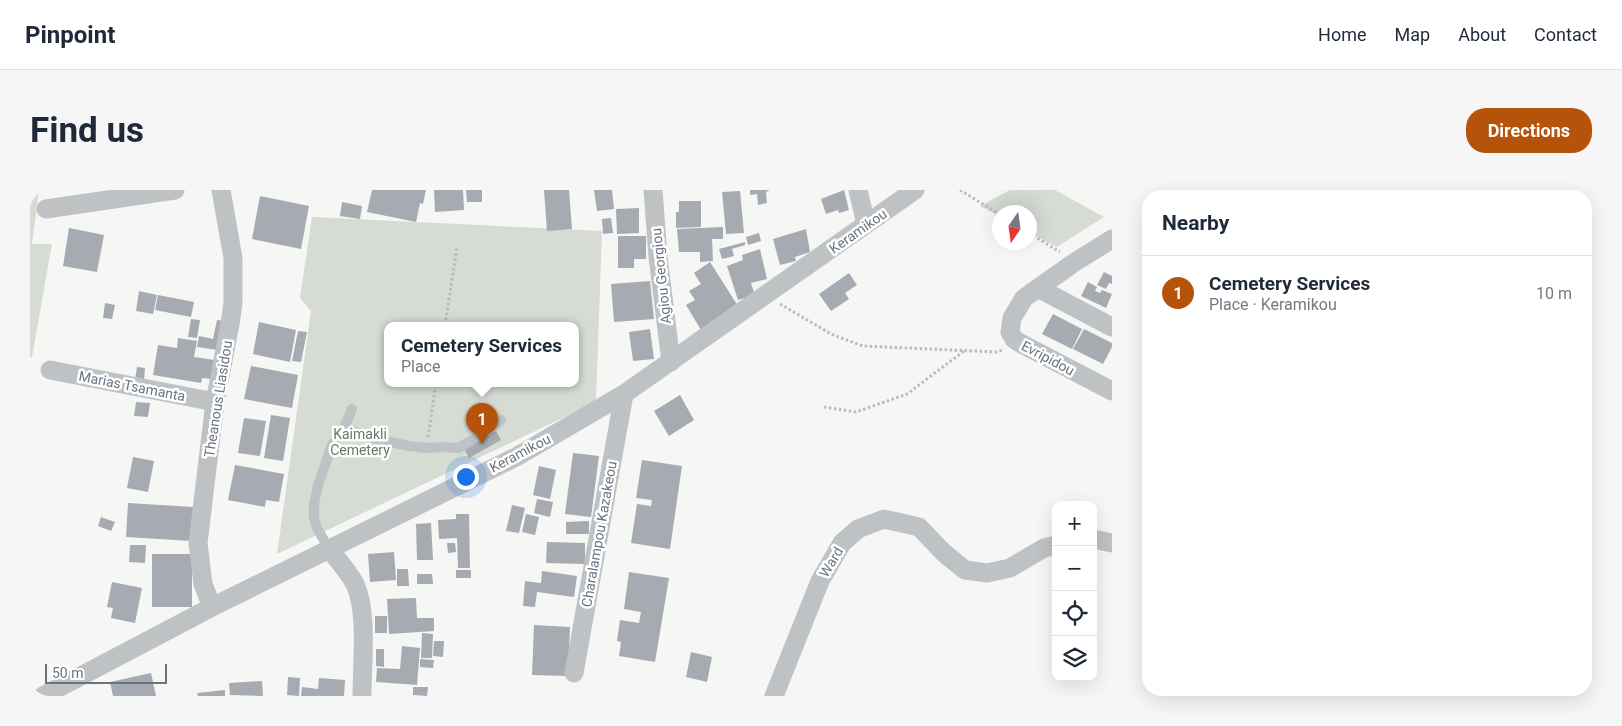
<!DOCTYPE html>
<meta charset="utf-8">
<style>
body{margin:0;font-family:Roboto,sans-serif;background:#f6f6f7;color:#1f2937}
.controls{position:absolute;right:15px;bottom:15px;display:grid;overflow:hidden;border-radius:10px;box-shadow:0 5px 20px #0002}
.controls button{width:45px;height:45px;display:grid;place-items:center;padding:0;border:0;border-bottom:1px solid #e0e1e3;background:#fff;color:#1f2937;font:25px sans-serif}
.compass{position:absolute;left:962px;top:15px;width:45px;height:45px;border-radius:50%;background:#fff;box-shadow:0 5px 20px #0002;rotate:193deg}
.scale{position:absolute;left:15px;bottom:12px;width:122px;box-sizing:border-box;padding-left:5px;border:2px solid #6a7481;border-top:0;font-size:14px;line-height:18px;white-space:nowrap;color:#6a7481;-webkit-text-stroke:4px #fff;paint-order:stroke}
.you{position:absolute;left:435px;top:286px;width:18px;height:18px;margin:-12px;border:4px solid #fff;border-radius:50%;background:#1a73e8;box-shadow:0 0 0 8px #1a73e833}
.badge{display:grid;place-items:center;width:32px;height:32px;border-radius:50%;background:#b45309;color:#fff;font-size:16px;font-weight:700}
.pin{position:absolute;translate:-50% -41px;filter:drop-shadow(0 1px 2px #0008)}
.pin::after{content:'';position:absolute;top:26px;width:18px;height:15px;background:inherit;clip-path:polygon(0 0,100% 0,50% 100%)}
.popup{position:absolute;left:354px;top:132px;width:195px;height:65px;box-sizing:border-box;display:grid;place-content:center;border-radius:10px;background:#fff;filter:drop-shadow(0 1px 4px #0005);font-size:16px;white-space:nowrap;color:#747a83}
.popup b{font-size:19px;color:#1f2937}
.popup::after{content:'';position:absolute;left:50%;top:100%;margin-left:-10px;border:10px solid transparent;border-top-color:#fff}
.list{margin:0;padding:0;list-style:none}
h2{display:flex;justify-content:space-between;align-items:center;height:65px;margin:0;padding:0 20px;font-size:21px}
h2 small{font-size:16px;font-weight:400;color:#747a83}
.list li{display:grid;grid-template-columns:32px 1fr auto;gap:15px;align-items:center;box-sizing:border-box;height:75px;padding:0 20px;border-top:1px solid #e0e1e3}
.list b{display:block;font-size:19px;white-space:nowrap}
.list p{margin:0;font-size:16px;white-space:nowrap;color:#747a83}
.list em{font-size:16px;font-style:normal;color:#747a83}
.icon{flex:none;width:28px;height:28px;fill:none;stroke:currentColor;stroke-width:2;stroke-linecap:round;stroke-linejoin:round}
.map{position:relative;flex:none;width:1082px;height:506px;overflow:hidden;border-radius:20px}
header{display:flex;align-items:center;gap:30px;box-sizing:border-box;height:70px;padding:0 25px;background:#fff;border-bottom:1px solid #e0e1e3}
header strong{font-size:24px}
nav{display:flex;gap:28px;margin-inline-start:auto;font-size:18px}
.intro{display:flex;align-items:center;justify-content:space-between;box-sizing:border-box;height:120px;padding:0 30px}
h1{margin:0;font-size:35px}
.button{padding:12px 22px;border-radius:20px;background:#b45309;color:#fff;font-size:18px;font-weight:700}
main{display:flex;gap:30px;padding:0 30px}
aside{flex:1;background:#fff;border-radius:20px;box-shadow:0 5px 20px #0002}
.map>svg:first-child{display:block}
</style>
<header>
<strong>Pinpoint</strong>
<nav><a>Home</a><a>Map</a><a>About</a><a>Contact</a></nav>
</header>
<div class="intro"><h1>Find us</h1><a class="button">Directions</a></div>
<main>
<div class="map">
<svg width="1082" height="506" viewBox="0 0 1082 506">
<rect width="100%" height="100%" fill="#f6f7f4"/>
<g fill="#d6dbd4" fill-rule="evenodd">
<path d="M0,0H9L2,54H22L2,167H0Z"/>
<path d="M980,0H1025L1074,27L1027,57L1000,43L999,22H969V26L950,16Z"/>
<path d="M282,27L572,41L566,212L247,364L281,121L270,108ZM358,135H546V193H358Z"/>
</g>
<g fill="#a5abb1">
<path d="M342,0H396L393,14L390,13L386,32L337,22Z"/>
<path d="M404,0H433L434,20L405,22Z"/>
<path d="M436,0H452V12H437Z"/>
<path d="M514,0H539L542,39L517,41Z"/>
<path d="M564,0H582L584,19L567,21Z"/>
<path d="M720,0H740L736,2L737,13L728,15L727,4L720,5Z"/>
<path d="M814,0L819,20L809,23L808,20L796,24L791,9Z"/>
<path d="M710,1L714,43L696,44L692,2Z"/>
<path d="M230,6L279,16L271,59L222,49Z"/>
<path d="M649,11H671V37L646,38V22H649Z"/>
<path d="M312,12L332,16L330,29L310,26Z"/>
<path d="M609,18V43L587,44L586,19Z"/>
<path d="M581,28L583,43L573,44L572,29Z"/>
<path d="M693,37V49H682L683,71L670,72V62H649L647,39Z"/>
<path d="M39,38L74,45L67,82L33,76Z"/>
<path d="M776,39L780,62L765,67L766,71L750,75L743,49Z"/>
<path d="M729,43L731,51L718,55L716,47Z"/>
<path d="M588,46H616V69H604V78H588Z"/>
<path d="M715,52V55L702,59L704,66L692,69L689,59Z"/>
<path d="M730,59L737,89L721,93L725,105L708,110L697,76L713,70L712,65Z"/>
<path d="M680,72L708,116L671,140L656,115L665,110L659,101L671,94L664,83Z"/>
<path d="M1074,82L1082,86V94L1079,93L1076,99L1067,95Z"/>
<path d="M819,83L827,95L815,103L819,109L801,121L789,104Z"/>
<path d="M620,91L624,129L584,132L581,94Z"/>
<path d="M1058,92L1067,97L1065,101L1070,103L1072,100L1082,104L1076,118L1051,106Z"/>
<path d="M109,101L127,105L123,124L106,121Z"/>
<path d="M128,105L164,112L161,127L125,120Z"/>
<path d="M75,113L85,115L82,129L73,128Z"/>
<path d="M1023,124L1052,139L1042,159L1012,144Z"/>
<path d="M161,129L170,130L167,148L158,147Z"/>
<path d="M187,130L194,131L188,160L167,157L169,146L183,149Z"/>
<path d="M229,132L266,140L260,172L223,164Z"/>
<path d="M620,139L624,169L603,171L599,142Z"/>
<path d="M1054,139L1082,153V157L1073,174L1043,159Z"/>
<path d="M268,141L277,142L271,172L262,171Z"/>
<path d="M148,148L167,151L164,167L185,170L182,189L172,188L171,193L123,185L128,155L147,158Z"/>
<path d="M221,176L268,185L262,218L214,209Z"/>
<path d="M107,177L115,178L114,191L105,190Z"/>
<path d="M650,205L664,230L639,246L624,221Z"/>
<path d="M106,212L120,213L118,227L104,226Z"/>
<path d="M241,225L260,228L253,271L234,268Z"/>
<path d="M214,228L236,231L230,266L208,263Z"/>
<path d="M466,241L471,250L439,268L434,259Z"/>
<path d="M543,263L569,266L561,327L535,324Z"/>
<path d="M103,267L124,271L118,302L97,298Z"/>
<path d="M612,270L652,276L640,359L601,353L607,314L621,316L622,310L606,308Z"/>
<path d="M205,275L254,284L249,312L236,310L235,317L198,310Z"/>
<path d="M509,276L526,280L520,309L503,305Z"/>
<path d="M507,309L523,312L520,327L504,323Z"/>
<path d="M98,313L163,317L161,351L96,347Z"/>
<path d="M482,315L495,318L489,343L476,341Z"/>
<path d="M426,324H439L440,378H428L427,348L409,349L408,330L426,329Z"/>
<path d="M496,324L509,327L505,345L492,342Z"/>
<path d="M71,327L85,332L81,341L68,336Z"/>
<path d="M559,331V344H536V332Z"/>
<path d="M401,333L403,370H387L386,334Z"/>
<path d="M517,352L555,353V374L516,373Z"/>
<path d="M417,353H425L426,362L418,363Z"/>
<path d="M100,355H116L115,373L99,372Z"/>
<path d="M364,362L366,390L340,392L338,364Z"/>
<rect x="122" y="364" width="40" height="53"/>
<path d="M367,379H378L379,396H367Z"/>
<rect x="426" y="380" width="15" height="8"/>
<path d="M512,381L547,386L544,407L507,402L505,417L493,416L495,391L511,393Z"/>
<path d="M599,382L639,388L625,472L589,466L591,452L587,451L590,430L609,433L611,422L594,419Z"/>
<path d="M387,384H402L403,394H387Z"/>
<path d="M82,392L112,398L105,433L81,428L83,418L77,417Z"/>
<path d="M386,408L387,428H404V441L359,444L357,409Z"/>
<rect x="345" y="426" width="12" height="17"/>
<path d="M504,435L540,437L538,486L502,485Z"/>
<path d="M392,443L403,444L402,468H391Z"/>
<path d="M404,451H414L413,467L403,466Z"/>
<path d="M372,456L390,458L387,495L346,492L347,478L370,479Z"/>
<path d="M346,459H354V477L346,476Z"/>
<path d="M661,462L682,467L677,492L656,487Z"/>
<path d="M390,469L404,470L403,478L390,477Z"/>
<path d="M121,483L126,506H83L80,492Z"/>
<path d="M258,487L270,488L269,506L257,505Z"/>
<path d="M289,488L315,490L314,506H271L272,497L288,499Z"/>
<path d="M232,491L233,506L200,505L199,493Z"/>
<path d="M383,497H398L397,506L383,505Z"/>
<path d="M195,500V506H168L167,503Z"/>
</g>
<g fill="none" stroke-linecap="round" stroke-linejoin="round">
<g stroke="#b9bbbe" stroke-width="3" stroke-dasharray="2.5 2.5" stroke-linecap="butt">
<path d="M930,0L969,24"/>
<path d="M999,43L1030,62"/>
<path d="M750,114L801,144L833,156L966,162L973,160"/>
<path d="M415,135L427,57"/>
<path d="M794,217L826,222L877,204L934,161"/>
<path d="M398,247L406,193"/>
</g>
<g stroke="#bfc2c5" stroke-width="10">
<path d="M314,238L346,249L379,256L397,258L413,257L428,258L441,251L471,230"/>
<path d="M299,359L287,338L284,328V314L288,295L302,255L314,238L322,219"/>
</g>
<g stroke="#bfc2c5" stroke-width="19">
<path d="M623,0L628,67L641,172"/>
<path d="M828,0L836,34"/>
<path d="M16,19L145,0"/>
<path d="M1082,49L1045,72L994,108L982,128L980,142L984,149L990,153L1082,201"/>
<path d="M1008,98L1082,137"/>
<path d="M20,180L185,212"/>
<path d="M1063,349L1082,353"/>
<path d="M299,359C308,370 318,381 325,394C338,422 332,474 332,506"/>
<path d="M182,417L173,394L168,353L185,212L200,134L203,112V68L191,0"/>
<path d="M544,483L594,204"/>
<path d="M13,506L182,417L486,267L594,204L885,0"/>
<path d="M744,506L790,391L812,353L828,339L854,329L889,337L914,363L935,380L957,383L980,378L1014,358L1026,355"/>
</g>
</g>
<g text-anchor="middle" stroke-width="5" stroke-linejoin="round" paint-order="stroke">
<g font-size="14" fill="#6a7481" stroke="#fff">
<text transform="translate(828 41) rotate(-35)" y="5">Keramikou</text>
<text transform="translate(631 86) rotate(-96)" y="5">Agiou Georgiou</text>
<text transform="translate(1018 168) rotate(28)" y="5">Evripidou</text>
<text transform="translate(102 196) rotate(11)" y="5">Marias Tsamanta</text>
<text transform="translate(188 209) rotate(-81)" y="5">Theanous Liasidou</text>
<text transform="translate(490 263) rotate(-28)" y="5">Keramikou</text>
<text transform="translate(569 344) rotate(-80)" y="5">Charalampou Kazakeou</text>
<text transform="translate(801 372) rotate(-59)" y="5">Ward</text>
</g>
<g font-size="14" fill="#697968" stroke="#fff">
<text x="330" y="249">Kaimakli<tspan x="330" dy="16">Cemetery</tspan></text>
</g>
</g>
</svg>
<div class="controls">
<button>+</button>
<button>−</button>
<button><svg class="icon" aria-label="locate" viewBox="0 0 24 24"><circle cx="12" cy="12" r="6"/><path d="M12 2v4M12 18v4M2 12h4M18 12h4"/></svg></button>
<button><svg class="icon" aria-label="layers" viewBox="0 0 24 24"><path d="M12 4l9 5-9 5-9-5zM3 14l9 5 9-5"/></svg></button>
</div>
<svg class="compass" viewBox="-18 -18 36 36"><path d="M0-13l5 13h-10z" fill="#e53935"/><path d="M0 13l5-13h-10z" fill="#747a83"/></svg>
<div class="scale">50 m</div>
<div class="you"></div>
<div class="pin badge" style="left:452px;top:254px">1</div>
<div class="popup"><b>Cemetery Services</b>Place</div>
</div>
<aside>
<h2>Nearby<small></small></h2>
<ul class="list">
<li><span class="badge">1</span><div><b>Cemetery Services</b><p>Place · Keramikou</p></div><em>10 m</em></li>
</ul>
</aside>
</main>
